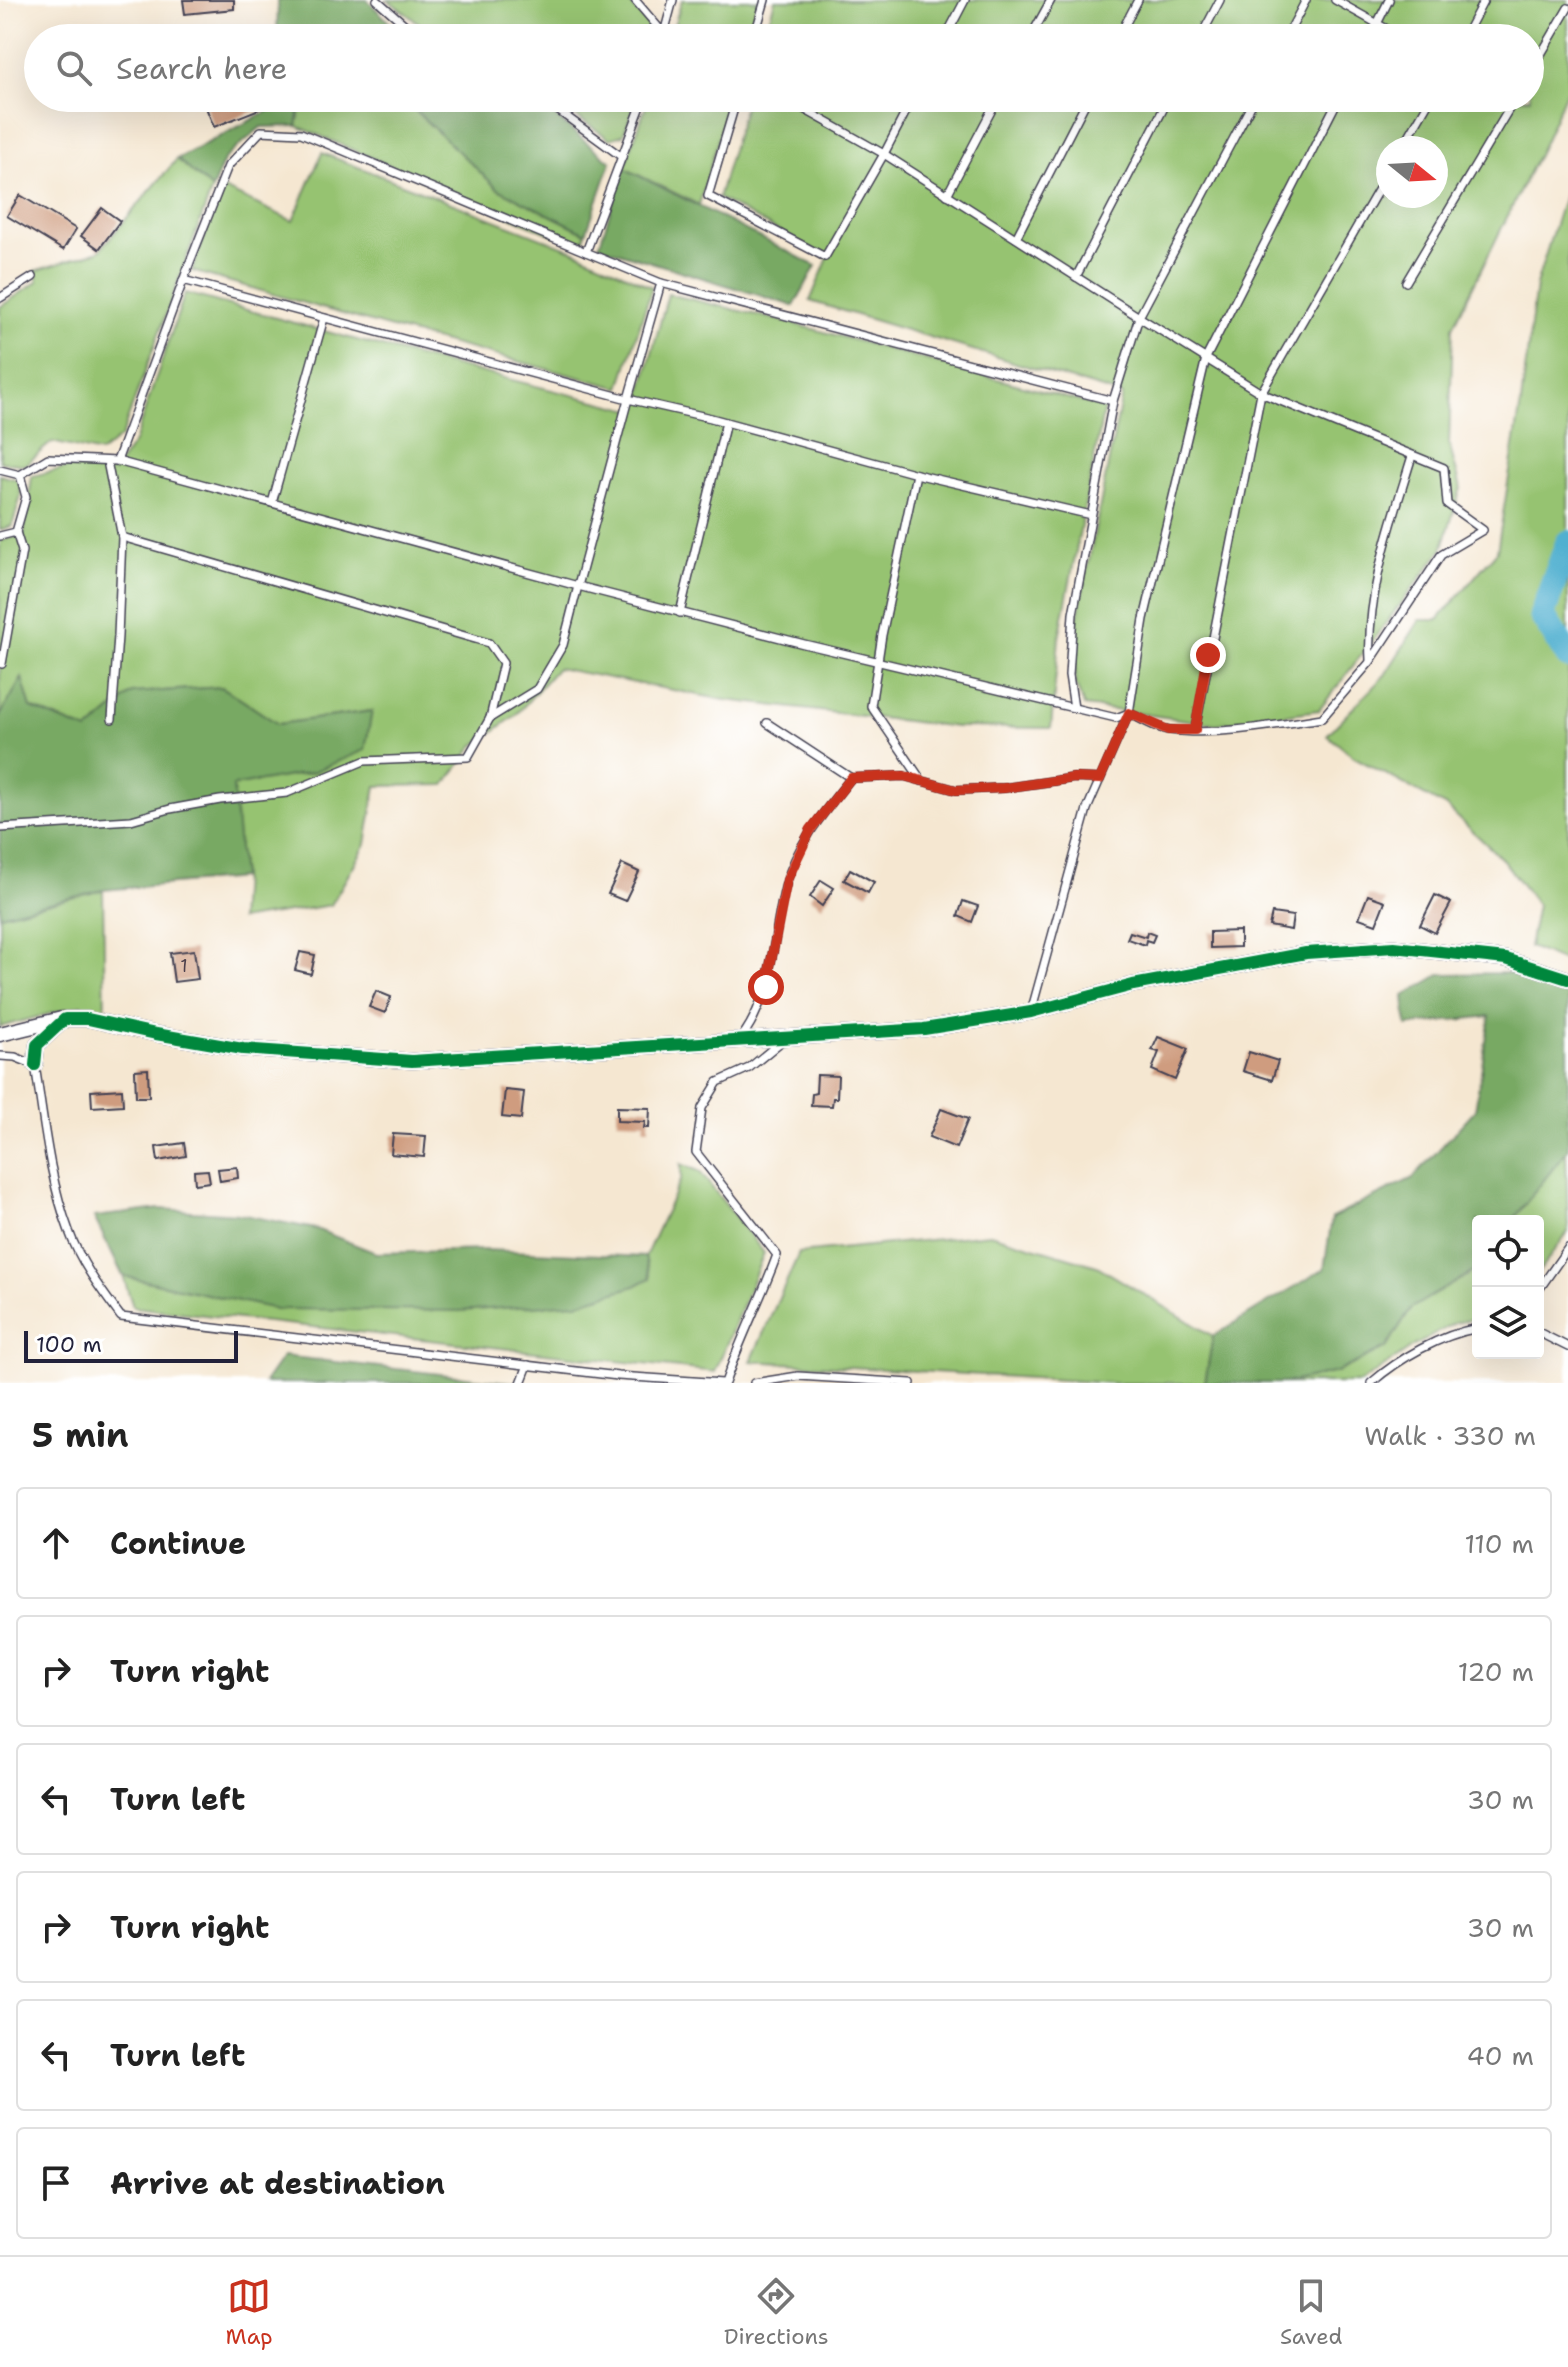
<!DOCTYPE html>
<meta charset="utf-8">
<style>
body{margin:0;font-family:"Shantell Sans",sans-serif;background:#f6f6f6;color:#222}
.controls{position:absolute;right:24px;bottom:24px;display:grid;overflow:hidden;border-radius:8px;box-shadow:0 8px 32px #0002}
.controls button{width:72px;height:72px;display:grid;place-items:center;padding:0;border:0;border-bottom:2px solid #e0e0e0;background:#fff;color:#222;font:40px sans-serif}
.compass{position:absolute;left:1376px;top:136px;width:72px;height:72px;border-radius:50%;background:#fff;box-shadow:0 8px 32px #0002;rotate:108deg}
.scale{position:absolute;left:24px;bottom:20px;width:214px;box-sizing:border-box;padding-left:8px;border:4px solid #22223b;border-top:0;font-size:22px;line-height:28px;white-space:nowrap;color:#22223b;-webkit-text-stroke:6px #fff;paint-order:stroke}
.stop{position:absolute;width:24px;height:24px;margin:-18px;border:6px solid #c8321e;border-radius:50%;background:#fff}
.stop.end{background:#c8321e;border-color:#fff;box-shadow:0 2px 8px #0008}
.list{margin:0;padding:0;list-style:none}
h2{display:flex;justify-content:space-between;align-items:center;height:104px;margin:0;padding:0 32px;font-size:34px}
h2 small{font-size:26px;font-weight:400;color:#767676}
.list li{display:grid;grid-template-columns:52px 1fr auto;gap:24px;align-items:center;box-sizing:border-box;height:112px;margin:0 16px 16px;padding:0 16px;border:2px solid #e0e0e0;border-radius:8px}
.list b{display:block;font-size:30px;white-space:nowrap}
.list em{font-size:26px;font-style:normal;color:#767676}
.icon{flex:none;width:44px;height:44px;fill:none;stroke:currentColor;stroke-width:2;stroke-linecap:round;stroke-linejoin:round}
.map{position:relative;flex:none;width:1568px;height:1383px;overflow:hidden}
.search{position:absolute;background:#fff;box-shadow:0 8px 32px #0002;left:24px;right:24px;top:24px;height:88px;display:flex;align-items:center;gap:20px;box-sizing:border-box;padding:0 28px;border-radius:44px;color:#767676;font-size:30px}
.sheet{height:872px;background:#fff}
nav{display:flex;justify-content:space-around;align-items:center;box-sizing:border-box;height:112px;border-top:2px solid #e0e0e0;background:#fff;font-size:22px;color:#767676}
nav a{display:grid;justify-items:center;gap:4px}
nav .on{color:#c8321e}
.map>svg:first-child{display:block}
</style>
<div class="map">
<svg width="1568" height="1383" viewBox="0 0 1568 1383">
<rect width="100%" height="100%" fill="#fff"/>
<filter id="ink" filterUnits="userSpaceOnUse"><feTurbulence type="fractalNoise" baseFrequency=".0125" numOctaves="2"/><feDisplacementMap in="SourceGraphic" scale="16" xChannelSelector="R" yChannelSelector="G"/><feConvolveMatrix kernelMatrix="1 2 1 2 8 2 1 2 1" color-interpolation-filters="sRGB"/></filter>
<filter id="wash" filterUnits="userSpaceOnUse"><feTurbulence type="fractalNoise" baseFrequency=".006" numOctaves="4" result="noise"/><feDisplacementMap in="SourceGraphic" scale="32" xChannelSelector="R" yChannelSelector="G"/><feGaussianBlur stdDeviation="1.8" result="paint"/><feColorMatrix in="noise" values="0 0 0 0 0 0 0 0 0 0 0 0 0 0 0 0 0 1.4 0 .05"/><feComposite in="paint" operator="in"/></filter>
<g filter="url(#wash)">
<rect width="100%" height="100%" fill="#f5e7d1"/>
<g fill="#96c371" stroke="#5c7256" stroke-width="2" fill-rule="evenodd">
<path d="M388,0H627L657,35L656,38H453L442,30L436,36Z"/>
<path d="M682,0H758L747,38H670Z"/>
<path d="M775,0H1568V88L1544,142L1453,327L1449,444L1461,488L1442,550L1319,710L1216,724L1084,706L1076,685L1073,640L1122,395L810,301L828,258L718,198L747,98H1530V38H764ZM1388,148H1436V196H1388Z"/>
<path d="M302,98H402L498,189L586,233L581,247L297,126Z"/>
<path d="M549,98H638L623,135L610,139Z"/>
<path d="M649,98H730L699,205L624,168Z"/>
<path d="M322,153L575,251L652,287L620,388L395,329L192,271L222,188L293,221Z"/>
<path d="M177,159L212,189L121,437L100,453L52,442L25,465L0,462V307L38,281L35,271L99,251Z"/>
<path d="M1568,183V963L1529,947L1537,905L1503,860L1448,808L1354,757L1327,735L1385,675L1420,620H1438L1497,551L1521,403L1536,285Z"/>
<path d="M185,293L408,354L636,411L668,294L791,323L1104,408L1059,638L1051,728L957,727L725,700L557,668L516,715L474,746L445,785L376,786L366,844L331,905L239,920L242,878L232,786L313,772L372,711L278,724L222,687L132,693L88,731L31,708L22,679L0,716V541L24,534L32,476L79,465L113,472L134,442Z"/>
<path d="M0,475L19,480L21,496L12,526L0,530Z"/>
<path d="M103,890L105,1020L82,1005L0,1027V915Z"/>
<path d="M1566,1151L1568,1232L1538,1273V1221H1512Z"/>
<path d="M681,1164L699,1171L764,1253L715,1372L133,1307L123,1276L276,1309H354L650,1278L645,1257L681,1179Z"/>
<path d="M990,1234L1097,1266L1213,1336L1205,1383H1113L751,1361L799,1253Z"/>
<path d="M1478,1269V1318L1455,1323L1414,1346L1360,1383H1285L1337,1372L1386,1348L1411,1308Z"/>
</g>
<g fill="#78a963" stroke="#4d664f" stroke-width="2">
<path d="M278,0H367L405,38H277Z"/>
<path d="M275,98H302L297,126L261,127L225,158L212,189L177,159L274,108Z"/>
<path d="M402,98H532L611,162L586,233L498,189Z"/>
<path d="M624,168L816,266L794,306L599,246Z"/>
<path d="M22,678L31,708L88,731L132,693L222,687L278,724L372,711L365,750L313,772L233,786L242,878L103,890L0,915V716Z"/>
<path d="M1508,973L1568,994V1149L1512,1221H1478V1269L1411,1308L1386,1348L1337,1372L1285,1383H1205L1213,1336L1324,1269L1332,1218L1413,1178L1475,1110L1490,1016L1407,1026L1404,996L1441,974Z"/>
<path d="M160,1209L239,1214L316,1229L376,1253L486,1250L645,1257L650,1278L635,1286L577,1303L460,1311L276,1309L123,1276L94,1217Z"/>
<path d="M283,1356L519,1383H264Z"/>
</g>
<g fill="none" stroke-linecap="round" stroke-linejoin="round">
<path stroke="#51b0d0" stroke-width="26" d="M1568,543L1542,615L1568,656"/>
</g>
<g id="blocks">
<g fill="#cf9c7f">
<path d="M183,0H234V9L185,14Z"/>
<path d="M202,98H270L272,104L214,127Z"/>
<path d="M20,195L76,229L63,250L7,216Z"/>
<path d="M102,208L120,221L99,249L81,236Z"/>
<path d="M622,864L639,872L625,901L608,894Z"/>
<path d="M850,869L874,882L868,893L844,880Z"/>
<path d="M821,880L834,888L822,906L810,897Z"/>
<path d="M1368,895L1385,901L1376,924L1359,918Z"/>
<path d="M1435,895L1451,903L1435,933L1420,925Z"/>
<path d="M963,901L978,906L972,922L958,916Z"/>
<path d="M1272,913L1293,916L1291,930L1269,926Z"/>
<path d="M1240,931V947L1210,948V932Z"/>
<path d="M1130,932L1146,937L1147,932L1155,935L1152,942L1146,940L1145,945L1127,939Z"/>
<path d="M194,950L198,979L174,982L170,953Z"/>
<path d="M300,952L315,955L311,974L295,970Z"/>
<path d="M376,991L391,997L385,1013L369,1007Z"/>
<path d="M1158,1037L1188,1049L1175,1080L1152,1070L1159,1052L1152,1050Z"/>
<path d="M1249,1052L1278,1061L1272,1080L1243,1071Z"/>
<path d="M148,1069L149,1097H136L135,1070Z"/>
<path d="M817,1075L838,1076L837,1098H833L832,1106L811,1105L812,1094L816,1093Z"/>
<path d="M122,1089L123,1105L92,1107L91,1091Z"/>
<path d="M505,1090L524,1092L521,1119L502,1117Z"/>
<path d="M617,1107L650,1108L649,1128H644L645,1122L617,1121Z"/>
<path d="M941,1109L968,1119L956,1148L929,1137Z"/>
<path d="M393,1134L426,1136L424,1157L391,1154Z"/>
<path d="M184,1143L186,1156L158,1161L156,1147Z"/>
<path d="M237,1167L238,1178L220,1181L218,1169Z"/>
<path d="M208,1170L210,1182L195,1184L194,1171Z"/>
</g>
</g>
</g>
<g filter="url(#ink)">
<use href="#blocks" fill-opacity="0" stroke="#424052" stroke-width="2"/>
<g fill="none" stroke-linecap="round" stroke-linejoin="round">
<defs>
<g id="lane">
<path d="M377,0L420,38"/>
<path d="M635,0L664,34"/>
<path d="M1335,0L1403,38"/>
<path d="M663,37L673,0"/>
<path d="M754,38L765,0"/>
<path d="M945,38L965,0"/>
<path d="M1030,38L1051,0"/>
<path d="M1118,38L1138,0"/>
<path d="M1200,38L1220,0"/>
<path d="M1286,38L1306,0"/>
<path d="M1370,38L1389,0"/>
<path d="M1464,38L1484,0"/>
<path d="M1530,73L1568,8"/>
<path d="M541,98L622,157"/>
<path d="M784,98L884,154L913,98"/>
<path d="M1255,98L1139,317L1261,393L1388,173"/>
<path d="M1402,148L1431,98"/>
<path d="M947,195L998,98"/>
<path d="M1016,238L1088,98"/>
<path d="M1076,277L1169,98"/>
<path d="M183,280L628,399L661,283L586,252"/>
<path d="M1406,282L1515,99L1513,98"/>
<path d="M661,283L1113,401L1139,317L884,154L825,257L708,196L737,98"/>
<path d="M0,298L33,277"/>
<path d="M107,461L122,537L489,643L503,663L490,718"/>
<path d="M0,470L20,475L48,458L117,461L190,262L228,166L261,131L301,133L586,252L644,98"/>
<path d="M916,474L882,635L871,706L922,781"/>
<path d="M272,503L324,318"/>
<path d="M1091,515L924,476L711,418L628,399L578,586L804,644L1116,718L1129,713L1144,619L1206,358L1339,98"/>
<path d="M0,536L16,532L26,497L20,475"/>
<path d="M680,613L726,422"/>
<path d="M1370,660C1366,592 1393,519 1412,456"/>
<path d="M2,664L22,551L16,532"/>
<path d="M1074,708L1069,675L1073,614L1113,401"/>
<path d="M112,719L118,636L122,537"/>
<path d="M767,723L851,778"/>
<path d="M0,828L131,820L170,809L220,800L287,793L364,761L468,757L490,718L537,689L563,645L578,586L117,461"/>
<path d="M1031,1012L1087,809L1129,713C1141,719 1157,729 1170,730C1216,736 1276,725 1322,718L1370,662L1441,555L1483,530L1447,504L1444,468L1261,393L1195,730"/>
<path d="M741,1038C774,995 772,935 786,884C797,843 826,810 851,778L904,776L956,790L1004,788L1074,778L1100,779"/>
<path d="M0,1056L15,1057L35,1065C44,1121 49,1178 69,1231C80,1262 101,1290 121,1317L618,1376L723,1383"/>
<path d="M1538,1291L1568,1248"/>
<path d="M1538,1332L1568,1347"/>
<path d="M521,1383L528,1365"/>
<path d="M725,1383C740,1339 761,1299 777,1255L696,1152L702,1108L718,1082L749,1068L782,1041"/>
<path d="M754,1383L798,1376L911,1383"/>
<path d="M1371,1383C1400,1358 1440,1335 1478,1328"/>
</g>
<g id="street">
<path d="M0,1034L62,1019"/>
<path d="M35,1065L37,1045L65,1019H88L156,1034L243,1049L412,1061L924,1029L1031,1012L1133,985L1306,953L1394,947L1506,959L1568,979"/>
</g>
</defs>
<use href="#lane" stroke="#424052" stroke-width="10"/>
<use href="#street" stroke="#424052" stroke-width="17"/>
<use href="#lane" stroke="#fff" stroke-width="7"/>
<use href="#street" stroke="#fff" stroke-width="14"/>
<defs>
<path id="cycleway" d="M35,1065L37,1045L65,1019H88L156,1034L243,1049L412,1061L924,1029L1031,1012L1133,985L1306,953L1394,947L1506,959L1568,979"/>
</defs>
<use href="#cycleway" stroke="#fff" stroke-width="17"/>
<use href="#cycleway" stroke="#00873e" stroke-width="12"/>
</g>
</g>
<g fill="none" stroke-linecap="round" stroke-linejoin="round" filter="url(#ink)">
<path stroke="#c8321e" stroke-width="10" d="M766,987L787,880L811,829L851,778L904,776L956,790L1004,788L1074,778L1100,779L1129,713L1168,730H1195L1208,655"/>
</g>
<g text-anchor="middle" stroke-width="8" stroke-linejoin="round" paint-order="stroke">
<g font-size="18" fill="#4d404c">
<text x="184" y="972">1</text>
</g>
</g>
</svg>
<div class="controls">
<button><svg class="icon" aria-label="locate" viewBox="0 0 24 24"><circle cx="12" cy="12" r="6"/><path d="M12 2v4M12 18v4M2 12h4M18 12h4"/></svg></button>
<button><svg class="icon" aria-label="layers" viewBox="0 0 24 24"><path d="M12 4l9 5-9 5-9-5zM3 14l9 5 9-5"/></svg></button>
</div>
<svg class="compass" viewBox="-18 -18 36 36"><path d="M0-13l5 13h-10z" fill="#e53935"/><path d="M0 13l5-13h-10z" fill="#767676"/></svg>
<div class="scale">100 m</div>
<div class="stop" style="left:766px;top:987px"></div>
<div class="stop end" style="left:1208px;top:655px"></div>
<div class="search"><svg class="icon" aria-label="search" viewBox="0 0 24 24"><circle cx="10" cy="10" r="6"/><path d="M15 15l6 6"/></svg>Search here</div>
</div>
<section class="sheet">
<h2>5 min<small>Walk · 330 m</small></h2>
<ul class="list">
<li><svg class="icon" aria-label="ahead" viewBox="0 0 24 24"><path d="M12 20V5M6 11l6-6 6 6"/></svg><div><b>Continue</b></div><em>110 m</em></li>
<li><svg class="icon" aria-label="right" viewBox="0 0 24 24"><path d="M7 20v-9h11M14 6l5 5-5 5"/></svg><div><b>Turn right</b></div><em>120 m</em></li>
<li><svg class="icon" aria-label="left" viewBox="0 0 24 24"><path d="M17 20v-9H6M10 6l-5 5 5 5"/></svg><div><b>Turn left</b></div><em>30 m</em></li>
<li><svg class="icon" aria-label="right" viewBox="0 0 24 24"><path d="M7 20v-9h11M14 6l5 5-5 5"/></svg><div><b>Turn right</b></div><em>30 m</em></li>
<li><svg class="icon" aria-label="left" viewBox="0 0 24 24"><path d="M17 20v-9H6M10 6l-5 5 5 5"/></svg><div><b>Turn left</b></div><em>40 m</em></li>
<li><svg class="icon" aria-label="arrive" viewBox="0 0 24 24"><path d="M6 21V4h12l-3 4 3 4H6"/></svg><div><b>Arrive at destination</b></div></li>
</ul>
</section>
<nav>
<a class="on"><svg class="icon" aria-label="map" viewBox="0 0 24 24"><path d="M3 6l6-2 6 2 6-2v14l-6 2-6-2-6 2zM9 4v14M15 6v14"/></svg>Map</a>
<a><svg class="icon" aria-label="directions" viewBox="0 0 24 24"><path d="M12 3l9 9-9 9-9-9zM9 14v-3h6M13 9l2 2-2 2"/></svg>Directions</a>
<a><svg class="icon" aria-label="saved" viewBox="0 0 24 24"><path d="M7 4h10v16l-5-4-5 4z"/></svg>Saved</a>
</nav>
